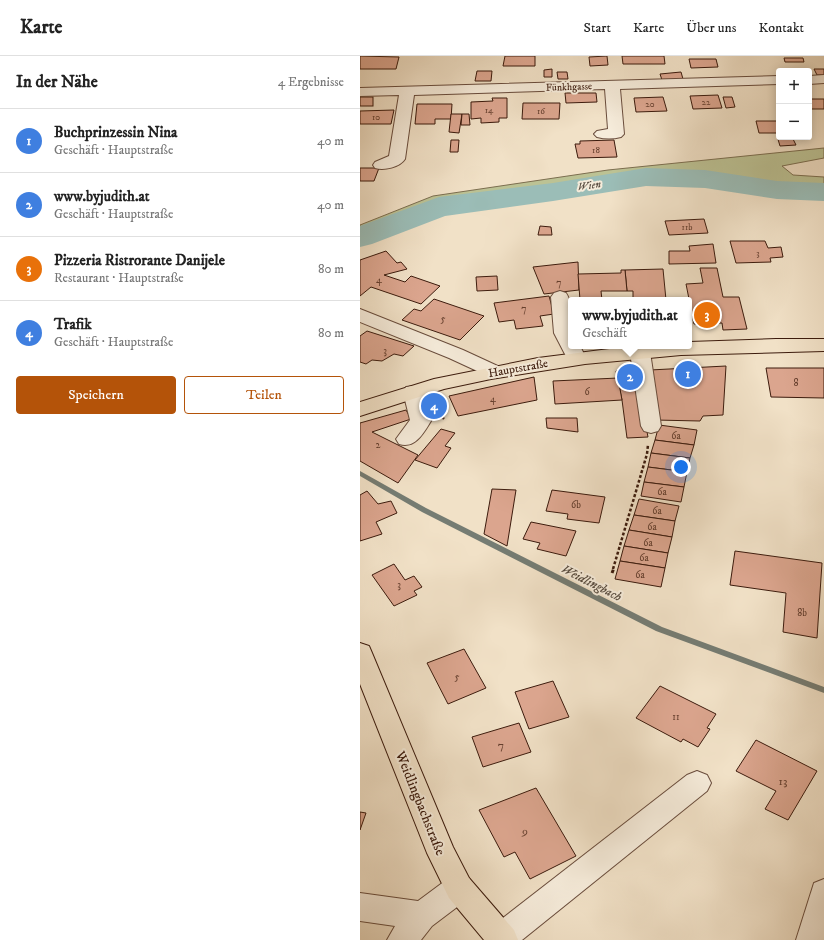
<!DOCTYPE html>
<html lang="de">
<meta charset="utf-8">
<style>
body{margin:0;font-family:"IM FELL DW Pica",serif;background:#f6f6f6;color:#222}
.controls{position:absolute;right:12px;top:12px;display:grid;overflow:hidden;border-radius:4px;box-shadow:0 2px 10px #0003}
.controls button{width:36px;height:36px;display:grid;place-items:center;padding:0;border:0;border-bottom:1px solid #e0e0e0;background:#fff;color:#222;font:20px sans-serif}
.you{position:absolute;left:321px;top:411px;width:14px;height:14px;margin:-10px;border:3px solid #fff;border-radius:50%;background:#1a73e8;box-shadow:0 0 0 6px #1a73e833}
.badge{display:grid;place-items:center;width:26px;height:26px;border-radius:50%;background:#b45309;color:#fff;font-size:13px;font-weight:700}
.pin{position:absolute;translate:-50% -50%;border:2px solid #fff;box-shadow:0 1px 4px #0006}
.popup{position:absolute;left:208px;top:241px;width:124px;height:52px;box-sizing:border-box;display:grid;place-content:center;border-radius:4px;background:#fff;filter:drop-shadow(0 1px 3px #0005);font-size:13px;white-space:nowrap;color:#767676}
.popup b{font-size:15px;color:#222}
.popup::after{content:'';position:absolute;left:50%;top:100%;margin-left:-8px;border:8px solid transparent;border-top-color:#fff}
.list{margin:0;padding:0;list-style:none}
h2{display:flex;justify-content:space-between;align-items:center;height:52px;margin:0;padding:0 16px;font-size:17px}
h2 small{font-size:13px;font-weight:400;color:#767676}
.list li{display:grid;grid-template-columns:26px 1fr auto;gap:12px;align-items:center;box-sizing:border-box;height:64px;padding:0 16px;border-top:1px solid #e0e0e0}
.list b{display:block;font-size:15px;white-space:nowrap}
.list p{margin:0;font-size:13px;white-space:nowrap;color:#767676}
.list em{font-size:13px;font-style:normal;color:#767676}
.actions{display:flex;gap:8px;padding:12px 16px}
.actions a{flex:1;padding:9px 0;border:1px solid #b45309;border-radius:4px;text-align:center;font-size:14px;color:#b45309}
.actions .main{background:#b45309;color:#fff}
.map{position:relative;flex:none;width:464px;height:884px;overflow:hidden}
header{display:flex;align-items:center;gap:24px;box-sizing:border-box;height:56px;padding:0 20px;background:#fff;border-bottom:1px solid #e0e0e0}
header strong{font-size:19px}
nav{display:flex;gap:22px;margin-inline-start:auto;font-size:14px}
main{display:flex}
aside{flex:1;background:#fff}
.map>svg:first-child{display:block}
</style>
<header>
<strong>Karte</strong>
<nav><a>Start</a><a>Karte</a><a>Über uns</a><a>Kontakt</a></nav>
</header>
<main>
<aside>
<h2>In der Nähe<small>4 Ergebnisse</small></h2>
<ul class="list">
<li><span class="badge" style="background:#3f7fe0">1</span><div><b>Buchprinzessin Nina</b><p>Geschäft · Hauptstraße</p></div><em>40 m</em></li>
<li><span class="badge" style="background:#3f7fe0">2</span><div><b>www.byjudith.at</b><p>Geschäft · Hauptstraße</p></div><em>40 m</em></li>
<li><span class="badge" style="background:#e8710a">3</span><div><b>Pizzeria Ristrorante Danijele</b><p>Restaurant · Hauptstraße</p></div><em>80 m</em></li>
<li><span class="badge" style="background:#3f7fe0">4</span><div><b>Trafik</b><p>Geschäft · Hauptstraße</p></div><em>80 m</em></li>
</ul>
<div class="actions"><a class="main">Speichern</a><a>Teilen</a></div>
</aside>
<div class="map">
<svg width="464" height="884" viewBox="0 0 464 884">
<rect width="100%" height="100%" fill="#f1e1c7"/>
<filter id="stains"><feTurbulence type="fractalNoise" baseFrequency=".005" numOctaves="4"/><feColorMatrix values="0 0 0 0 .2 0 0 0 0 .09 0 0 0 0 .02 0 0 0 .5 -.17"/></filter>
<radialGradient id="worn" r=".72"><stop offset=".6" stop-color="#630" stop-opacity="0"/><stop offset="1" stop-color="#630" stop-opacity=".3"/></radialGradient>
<path fill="#bcc294" stroke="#7c6e50" d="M464,92V102L422,110L433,119L464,121V134L351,118L285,119L84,146L0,176V169L73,140L248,114Z"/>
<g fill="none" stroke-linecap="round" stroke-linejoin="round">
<path fill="#757c73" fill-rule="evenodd" d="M0,415L66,452L302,571L464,631V637L296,575L62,456L0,420Z"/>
<path fill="#9bbdb7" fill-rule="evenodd" d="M286,112L345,114L417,125L464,127V145L417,143L345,132L286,130L193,145L85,160L12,188L0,191V170L79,141L193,127Z"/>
</g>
<g fill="#dba58e" stroke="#3c1b0d">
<path d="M0,0L39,1L36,13H0Z"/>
<path d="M145,0H175V10H143Z"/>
<path d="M247,0L248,9L230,10L229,1Z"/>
<path d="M262,0H304L305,8H263Z"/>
<path d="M424,2H443L444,6H425Z"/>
<path d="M329,3H356L358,11L331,12Z"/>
<path d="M192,13V21H184V14Z"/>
<path d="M454,13H464V19H457Z"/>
<path d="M117,15H132L131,25H115Z"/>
<path d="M197,16H207L208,23H198Z"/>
<path d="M321,16L323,23L302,24L300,18Z"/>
<path d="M205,37H236L237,46L206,47Z"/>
<path d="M358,39L362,52L333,53L330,40Z"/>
<rect x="0" y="41" width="13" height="9"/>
<path d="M303,41L307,55L276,56L274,42Z"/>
<path d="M363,41H372L375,51L366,52Z"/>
<path d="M132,42H147V62H139V66L121,67V62L111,63V46L133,45Z"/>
<rect x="449" y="43" width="15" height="10"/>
<path d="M163,47H200L199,63H162Z"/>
<path d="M57,48H92L91,63H75V68H55Z"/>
<path d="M34,54L31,68H0V55Z"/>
<path d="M91,58H102L99,77L89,76Z"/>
<path d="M102,58H109L110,69H101Z"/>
<path d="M396,65H419V77H399Z"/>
<path d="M417,80L432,81L436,89L420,90Z"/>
<path d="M91,84H99L98,96H90Z"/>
<path d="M254,84L257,101L218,102L215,88H220V85Z"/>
<path d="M0,112H19L14,125H0Z"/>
<path d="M344,163L348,177L309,179L305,165Z"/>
<path d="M180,170L191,171L192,179H178Z"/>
<path d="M370,185H405L408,192L421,191L423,201L410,202L411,206L376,207Z"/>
<path d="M353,188L356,207L309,208V195H330L329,190Z"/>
<path d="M26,195L37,207L41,206L47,213L24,219L45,226L51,220L80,230L61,248L11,231L0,240V204Z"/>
<path d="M218,206L219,234L184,238L173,211Z"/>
<path d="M340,212H357L363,241H379L387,273L363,274L362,267L334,268L326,228L343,227Z"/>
<path d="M303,213L306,244H273V235H267L265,214Z"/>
<path d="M261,214H265L267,235H241L242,244H220L218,218L261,217Z"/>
<path d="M137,220L138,234L117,235L116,221Z"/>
<path d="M189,240L194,258L180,260L183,270L156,273L154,264L139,266L134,247Z"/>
<path d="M74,243L124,260L100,284L42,264L54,253L61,255Z"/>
<path d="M7,275L54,290L43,300L34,298L22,305L12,304L6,308L0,306V280Z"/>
<path d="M366,310L363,359L343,360L340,365L295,364L290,314Z"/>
<path d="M406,312H464V342L411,341Z"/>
<path d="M275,313L288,381L267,382L262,344L256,315Z"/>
<path d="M174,321L177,344L98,360L89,340Z"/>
<path d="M258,322L262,344L195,348L193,325Z"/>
<path d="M81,342L84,363L70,360L63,348Z"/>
<path d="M46,354L51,363L12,376L58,399L38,427L0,405V367Z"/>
<path d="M186,362H217L218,376L187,372Z"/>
<path d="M299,369L337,374L334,389L295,384Z"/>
<path d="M81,373L95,377L85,390L91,392L77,412L55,404Z"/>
<path d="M295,384L334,389L330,402L291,397Z"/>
<path d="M291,397L330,402L327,416L288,411Z"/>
<path d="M288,411L327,416L324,431L284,426Z"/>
<path d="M284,426L324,431L321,446L281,440Z"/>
<path d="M132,433L156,434L147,490L124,478Z"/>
<path d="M192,434L245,441L239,467L207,463L208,458L186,455Z"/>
<path d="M7,435L18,448L31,445L37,457L16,466L22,478L0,485V439Z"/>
<path d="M279,443L319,450L315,465L274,459Z"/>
<path d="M274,459L315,465L312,481L269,474Z"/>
<path d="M171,466L216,475L206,500L177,493L180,487L163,483Z"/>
<path d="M269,474L312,481L308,497L264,490Z"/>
<path d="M264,490L308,497L305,512L260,505Z"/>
<path d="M375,495L462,507L457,582L423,576L426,537L370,529Z"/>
<path d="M260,505L305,512L301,531L255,523Z"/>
<path d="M34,508L45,524L54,520L62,531L54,535L57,539L34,550L12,519Z"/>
<path d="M104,593L126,632L88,648L67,607Z"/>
<path d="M193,625L209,661L169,673L155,636Z"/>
<path d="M300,630L356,658L347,672L350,673L338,691L323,683L321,686L276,662Z"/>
<path d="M159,667L171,696L123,711L112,681Z"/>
<path d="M396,684L457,715L428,764L405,753L416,735L376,715Z"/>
<path d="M176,732L216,800L170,823L155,796L144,801L119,754Z"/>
<path d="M0,756L6,757L0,774Z"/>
</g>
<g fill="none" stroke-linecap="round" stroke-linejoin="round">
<defs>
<g id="minor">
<path d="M464,19V27L449,28V20Z"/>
<path d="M419,20V28L260,33L264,78L261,81C253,83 245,83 237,81L234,78L237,75L248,73L245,33L54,39L45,103C40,111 24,115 15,112L13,109L15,106L29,100L39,39L0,40V32Z"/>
<path d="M200,235L206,237C214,248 211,276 211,290H220L226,302L223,306L216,308L209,306L194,277L191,241L194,237Z"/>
<path d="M0,253L103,294L142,312L145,316L142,320L135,322L128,320L89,302L0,266Z"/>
<path d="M280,290L287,292L290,296L301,370L298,375L291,377L284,375L281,370L270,296L273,292Z"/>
<path d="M53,330L60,331L63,336L71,365C63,378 55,393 39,388L36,383L50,364L43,336L46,331Z"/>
<path d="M337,715L347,719L351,727L347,735L162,884H127L126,882L130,872L327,719Z"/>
<path d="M99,818L109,822L114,832L109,842L72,870L61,884H27L35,870L0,865V837L58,845L89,822Z"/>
<path d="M464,823V884H436L454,827Z"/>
</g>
<g id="major">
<path d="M416,283H464V295L321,299L225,308L131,323L84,333L0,360V346L74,323L178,302L273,290H329V286Z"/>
<path d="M0,587L9,590L12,597L93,791L109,822L154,874L158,884H124L89,842L67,797L0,628Z"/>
</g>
</defs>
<use href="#minor" stroke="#694c3c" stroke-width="2"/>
<use href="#major" stroke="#3c1b0d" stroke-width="2"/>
<path stroke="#3c1b0d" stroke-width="2.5" stroke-dasharray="3 2" stroke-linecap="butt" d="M253,513L287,398L288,389"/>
<path stroke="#3c1b0d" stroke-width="3" stroke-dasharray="3.5 2.5" stroke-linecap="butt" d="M252,517L254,512"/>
<use href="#minor" fill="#f6ecdb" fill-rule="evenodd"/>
<use href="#major" fill="#f1e1c7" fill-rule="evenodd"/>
</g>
<g text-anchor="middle" stroke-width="4" stroke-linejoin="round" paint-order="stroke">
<g font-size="9" fill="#643e2d">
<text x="346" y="49">22</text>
<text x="290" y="51">20</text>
<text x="129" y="57">14</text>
<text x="181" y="58">16</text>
<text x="16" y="64">10</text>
<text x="236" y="97">18</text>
<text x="327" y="174">11b</text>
<text x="398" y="200">3</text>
</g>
<g font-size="10" fill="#3c1b0d" stroke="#f6ecdb">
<text transform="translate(209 30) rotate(-2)" y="4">Fünkhgasse</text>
</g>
<g font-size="10" fill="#643e2d">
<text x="19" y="227">4</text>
<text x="199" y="230">7</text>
<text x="164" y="256">7</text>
<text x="83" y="266">5</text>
<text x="25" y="298">3</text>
<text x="436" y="330">8</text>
<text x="227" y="339">6</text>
<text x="133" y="346">4</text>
<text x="316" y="383">6a</text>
<text x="18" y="392">2</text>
<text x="302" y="439">6a</text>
<text x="216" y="452">6b</text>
<text x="297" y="458">6a</text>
<text x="292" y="474">6a</text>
<text x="288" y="490">6a</text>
<text x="284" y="505">6a</text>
<text x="280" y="522">6a</text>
<text x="39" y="532">3</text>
<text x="442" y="560">8b</text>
<text x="97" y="624">5</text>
<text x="316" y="664">11</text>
</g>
<g font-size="11" font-style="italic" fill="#584c40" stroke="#f6ecdb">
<text transform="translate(229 129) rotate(-8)" y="4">Wien</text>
</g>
<g font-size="12" fill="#3c1b0d" stroke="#f6ecdb">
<text transform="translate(158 312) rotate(-10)" y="4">Hauptstraße</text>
</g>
<g font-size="12" fill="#643e2d">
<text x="141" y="693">7</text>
<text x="423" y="729">13</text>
<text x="165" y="779">9</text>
</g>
<g font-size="13" font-style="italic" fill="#584c40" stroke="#f6ecdb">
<text transform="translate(232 526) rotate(27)" y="5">Weidlingbach</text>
</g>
<g font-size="14" fill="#3c1b0d" stroke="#f6ecdb">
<text transform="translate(61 747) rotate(68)" y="5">Weidlingbachstraße</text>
</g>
</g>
<rect width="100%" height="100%" filter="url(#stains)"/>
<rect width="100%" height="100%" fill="url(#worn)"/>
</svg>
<div class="controls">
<button>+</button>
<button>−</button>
</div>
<div class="you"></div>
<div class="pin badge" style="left:328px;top:318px;background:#3f7fe0">1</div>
<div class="pin badge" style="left:270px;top:321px;background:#3f7fe0">2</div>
<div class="popup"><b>www.byjudith.at</b>Geschäft</div>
<div class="pin badge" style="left:347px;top:259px;background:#e8710a">3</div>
<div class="pin badge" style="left:74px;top:350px;background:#3f7fe0">4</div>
</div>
</main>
